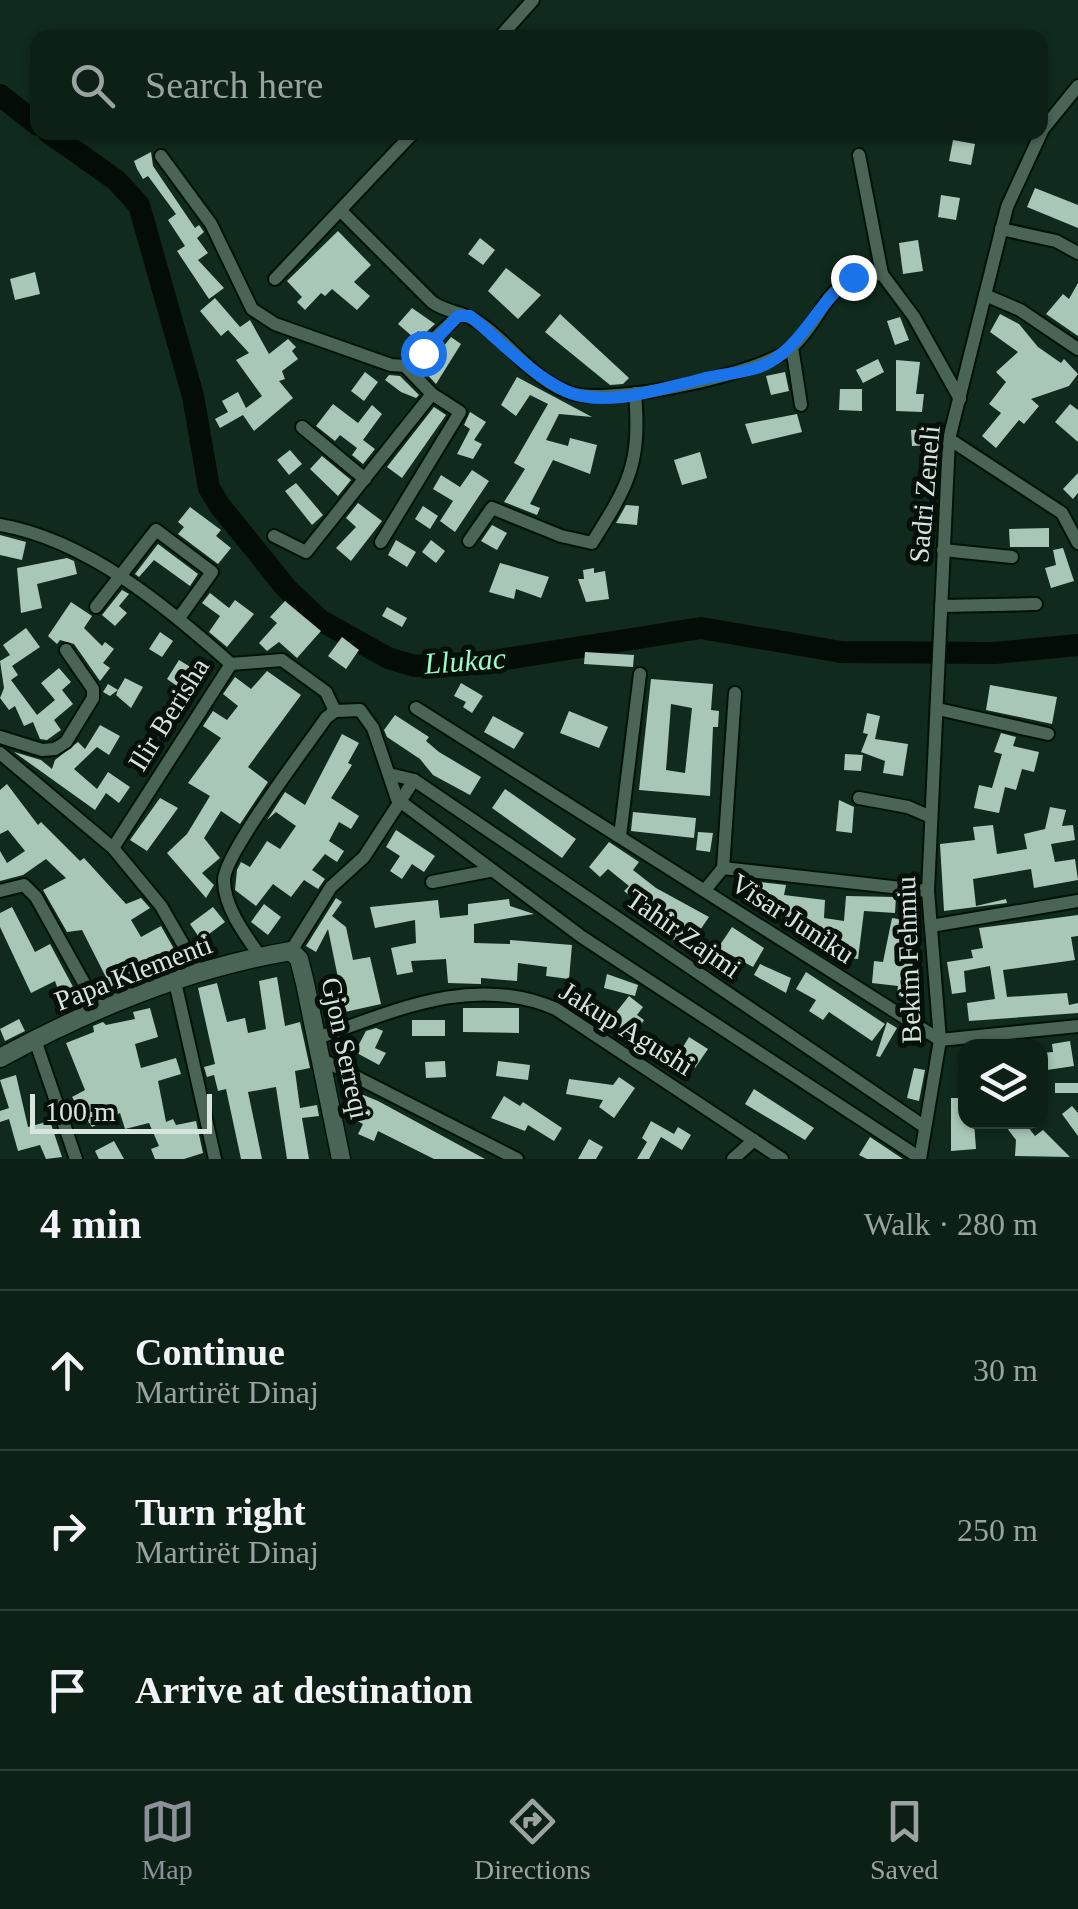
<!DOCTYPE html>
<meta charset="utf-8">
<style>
body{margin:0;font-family:Georgia,serif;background:#1a2d23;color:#f1f3f6}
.controls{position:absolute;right:30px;bottom:30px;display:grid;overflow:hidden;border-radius:20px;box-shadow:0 2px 8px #0004}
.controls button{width:90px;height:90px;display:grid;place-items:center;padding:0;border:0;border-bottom:2px solid #2c3e35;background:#0c2016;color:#f1f3f6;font:50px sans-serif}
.scale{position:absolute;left:30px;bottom:25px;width:182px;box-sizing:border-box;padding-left:10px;border:5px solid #d7e6dd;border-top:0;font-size:28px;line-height:35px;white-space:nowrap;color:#d7e6dd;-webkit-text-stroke:8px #06100a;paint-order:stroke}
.stop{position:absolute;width:30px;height:30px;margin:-22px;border:8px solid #1a73e8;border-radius:50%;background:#fff}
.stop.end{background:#1a73e8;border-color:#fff;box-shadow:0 2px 10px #0008}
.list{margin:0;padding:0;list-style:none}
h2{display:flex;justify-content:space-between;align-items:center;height:130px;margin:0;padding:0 40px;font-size:42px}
h2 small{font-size:32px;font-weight:400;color:#9aa3a1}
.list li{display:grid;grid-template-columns:65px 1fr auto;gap:30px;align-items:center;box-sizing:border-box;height:160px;padding:0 40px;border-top:2px solid #2c3e35}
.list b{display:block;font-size:38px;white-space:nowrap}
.list p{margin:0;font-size:32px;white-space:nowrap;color:#9aa3a1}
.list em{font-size:32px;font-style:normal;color:#9aa3a1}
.icon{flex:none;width:55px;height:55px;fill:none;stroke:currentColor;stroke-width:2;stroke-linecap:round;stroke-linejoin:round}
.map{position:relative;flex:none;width:1078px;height:1159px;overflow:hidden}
.search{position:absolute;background:#0c2016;box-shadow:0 2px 8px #0004;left:30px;right:30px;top:30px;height:110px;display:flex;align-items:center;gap:25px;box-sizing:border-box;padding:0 35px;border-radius:20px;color:#9aa3a1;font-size:38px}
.sheet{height:610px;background:#0c2016}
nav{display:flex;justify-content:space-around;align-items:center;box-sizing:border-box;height:140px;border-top:2px solid #2c3e35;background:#0c2016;font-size:28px;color:#9aa3a1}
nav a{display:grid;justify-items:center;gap:5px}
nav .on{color:#8c9099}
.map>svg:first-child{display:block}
</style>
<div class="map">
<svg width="1078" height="1159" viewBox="0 0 1078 1159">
<rect width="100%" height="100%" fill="#102a1d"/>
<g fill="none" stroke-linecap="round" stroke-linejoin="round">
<g stroke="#030c06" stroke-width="22">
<path d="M0,95L38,125"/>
<path d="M48,132L116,180L139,205L193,396L209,488L220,506L287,589L320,620L388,658L415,666L486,662L701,628L841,652L994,653L1078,645"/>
</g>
</g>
<g fill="#a9c7b6" fill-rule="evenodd">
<path d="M953,140L975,144L971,165L949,161Z"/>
<path d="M151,152L153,166L195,228L199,225L204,232L197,238L208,253L198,260L224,288L209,299L177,251L185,246L168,220L176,214L148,176L143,179L137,169L134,161Z"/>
<path d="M1035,188L1078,205V228L1027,207Z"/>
<path d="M941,195L960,198L956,220L938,217Z"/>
<path d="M338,231L371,265L354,282L370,296L357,310L332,289L325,296L321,293L305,310L297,302L302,297L287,281Z"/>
<path d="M480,238L495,250L483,265L468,254Z"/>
<path d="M918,240L923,271L903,274L899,243Z"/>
<path d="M506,268L541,295L518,319L488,291Z"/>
<path d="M35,272L40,294L15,300L10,279Z"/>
<path d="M1078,283V336L1046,314L1063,294L1069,299Z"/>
<path d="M215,298L240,327L250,320L269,354L288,339L296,347L292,351L298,359L282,371L285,379L279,381L293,398L254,431L243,415L220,428L215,419L228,412L222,401L238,392L246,408L262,396L236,360L249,353L228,330L221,336L200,311Z"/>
<path d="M412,308L435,324L423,335L418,331L413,337L398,324Z"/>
<path d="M560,314L629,378L623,384L610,385L545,332Z"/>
<path d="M1000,314L1019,324L1038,347L1061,363L1064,359L1078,374L1069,386L1031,399L1039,406L1024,424L1019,420L996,448L982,436L1001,413L989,404L1006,382L996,372L1018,352L990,332Z"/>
<path d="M900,317L909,340L895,345L887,321Z"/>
<path d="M451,337L461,344L436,384L424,371Z"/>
<path d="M878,359L884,372L863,383L856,370Z"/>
<path d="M896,360L920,362L916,394H924L922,412L896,411Z"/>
<path d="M365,372L378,382L364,401L351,391Z"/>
<path d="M785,372L789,391L771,395L766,376Z"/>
<path d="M389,375L400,376L419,395L416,398L401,392L385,380Z"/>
<path d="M517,377L592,417L559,414L546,440L568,446L570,438L597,445L590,474L553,460L530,504L540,508L537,515L504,502L525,469L514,463L548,404L530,395L516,416L501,405Z"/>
<path d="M840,389H862V411L839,410Z"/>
<path d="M333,404L358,423L372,405L382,414L363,440L375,449L363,464L352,455L357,448L340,435L335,441L316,426Z"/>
<path d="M1070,404L1078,410V442L1055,422Z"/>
<path d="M434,407L446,415L402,478L387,467Z"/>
<path d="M470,412L486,422L474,440L482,444L473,459L457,454L470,429L464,425Z"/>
<path d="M797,414L802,432L752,444L745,424Z"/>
<path d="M932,428L933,445L912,446L911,430Z"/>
<path d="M290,450L302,464L289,475L277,460Z"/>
<path d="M700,452L707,478L682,485L674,460Z"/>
<path d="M322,456L351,480L338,496L310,469Z"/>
<path d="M472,470L489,481L455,532L440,521L453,501L433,489L441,475L460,487Z"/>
<path d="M1078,473V493L1073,499L1063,489Z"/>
<path d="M296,483L323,515L312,525L285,491Z"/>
<path d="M358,503L382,521L351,561L336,548L356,527L346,518Z"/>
<path d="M626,505L639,506L637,525L616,523Z"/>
<path d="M423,506L438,516L430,529L415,519Z"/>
<path d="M190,507L221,530L216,536L231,548L218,564L178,534L184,527L178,522Z"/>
<path d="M492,525L507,533L497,550L481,541Z"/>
<path d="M1049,528V547H1010L1009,529Z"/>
<path d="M0,535L26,542L22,560L0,555Z"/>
<path d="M396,540L416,552L407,567L388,555Z"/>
<path d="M431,540L445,551L436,563L422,552Z"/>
<path d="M158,544L198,574L190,586L154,560L139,577L135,574Z"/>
<path d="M1063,548L1074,581L1051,588L1045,568L1056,565L1053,550Z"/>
<path d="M67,558L74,561L77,574L37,584L42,608L21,613L17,568Z"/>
<path d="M500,563L549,577L541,598L516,589L514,599L489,592Z"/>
<path d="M594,568V573L605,571L609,599L586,602L578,579H584L583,570Z"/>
<path d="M122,590L129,594L119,606L127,613L115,626L102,615Z"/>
<path d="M210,593L229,608L235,600L254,614L227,647L209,632L220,616L202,603Z"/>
<path d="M285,601L321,631L297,658L279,642L267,651L259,643L277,623L270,617Z"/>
<path d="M71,602L92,616L84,628L102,646L105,642L114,649L103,663L110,668L100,681L74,644L60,640L57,644L48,636Z"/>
<path d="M387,607L407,618L402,627L382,616Z"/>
<path d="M26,628L40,647L12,666L18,675L11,680L37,715L55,700L41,683L59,668L71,682L62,690L73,704L54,720L61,730L47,740L40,739L33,722L24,726L15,706L9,710L0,698L4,688L0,661L10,655L3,645Z"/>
<path d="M160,632L173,641L162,657L149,649Z"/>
<path d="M342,637L359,650L346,669L328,656Z"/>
<path d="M585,652L634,655L633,667L584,664Z"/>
<path d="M179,660L205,676L179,718L163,708L177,686L167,679Z"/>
<path d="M267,671L301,695L248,767L268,782L240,824L221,811L204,838L220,858L202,873L214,885L206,898L167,853L187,834L210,796L188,783L221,738L203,726L213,711L227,720L238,706L223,694L235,677L251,689Z"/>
<path d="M125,678L143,687L131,708L116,695L118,690L110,696L103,692L108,684L118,690Z"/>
<path d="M651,679L713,684L711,710L719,711L718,727H713L710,796L639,790ZM671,704L692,708L685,773L666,770Z"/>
<path d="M461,683L483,696L472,713L463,707L466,702L454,696Z"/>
<path d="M990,685L1057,697L1052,724L986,710Z"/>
<path d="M569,711L608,727L599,748L560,733Z"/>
<path d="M867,713L880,716L875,739L908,744L903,776L883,773L885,761L861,752L868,734L863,733Z"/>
<path d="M395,715L429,737L426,741L439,752L481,777L470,795L433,775L420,759L387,737L384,730Z"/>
<path d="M493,716L524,733L514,749L484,732Z"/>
<path d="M100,725L120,736L109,755L97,747L74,769L97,789L108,772L130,787L119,803L106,793L95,810L14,752L41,760L52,769L55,760L78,742L85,749Z"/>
<path d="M1001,733L1016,737L1013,746L1039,752L1034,772L1022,769L1016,790L1005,787L999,813L974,808L979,785L992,788L1002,754L994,752Z"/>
<path d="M342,734L359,743L348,763L352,765L331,798L359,816L351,829L339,822L329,841L344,851L337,862L325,854L312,870L325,879L318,889L304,880L291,897L273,884L256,906L235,890L237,870L241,862L250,867L267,841L280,849L296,826L276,812L267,820L285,792L305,805Z"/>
<path d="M845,754L863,755L861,771L844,770Z"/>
<path d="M7,784L38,825L41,822L80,861L84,858L126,904L141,898L150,908L131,920L141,937L161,926L182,963L170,969L161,954L130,974L134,981L113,991L82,930L67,932L43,890L66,878L46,859L23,875L0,881V851L7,863L25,851L8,830L0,834V790Z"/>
<path d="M505,789L576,839L562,858L492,808Z"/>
<path d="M160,798L178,808L147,851L130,840Z"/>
<path d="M839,800L854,807L852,833L836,831Z"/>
<path d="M1050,807L1066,810L1062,826L1073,825L1075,840L1051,844L1055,862L1075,859L1078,880L1034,888L1031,869L973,879L976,906L1006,899L1007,903L944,911L940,844L975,840L973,827L993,825L997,854L1027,849L1024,834L1045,829Z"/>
<path d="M633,812L696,818L694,838L631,831Z"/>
<path d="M396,830L435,856L424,872L412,864L402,879L390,871L400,856L386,847Z"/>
<path d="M698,832L713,833L710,852L696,850Z"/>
<path d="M609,842L639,862L633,870L656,888L709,917L687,949L638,915L643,907L624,891L629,886L608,869L600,877L589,867Z"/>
<path d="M742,880L786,885L784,895L825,900L824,918L844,921L846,896L896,897L895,913L864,911L858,959L839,957L841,945L823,943L824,934L805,932L807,919L785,917L786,911L739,898Z"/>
<path d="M336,898L342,902L332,916L346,927L353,960L370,957L381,1004L345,1012L328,929L316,952L306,946Z"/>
<path d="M509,899L510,906L534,914L474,924V943L510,944V940L572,945L569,979L546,976L547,967L518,963L517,981L481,978V984L448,983L446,959L411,961L413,972L397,975L391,948L416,943L415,920L375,928L370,907L438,900L440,918L468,915V904Z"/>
<path d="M264,904L281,917L268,935L251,922Z"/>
<path d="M12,907L35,952L50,944L79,998L63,1004L55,981L31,993L0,927V913Z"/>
<path d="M213,907L225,922L201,940L190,924Z"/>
<path d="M1078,915V936L1071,937L1075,960L1003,970L1007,997L1067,993L1069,1005L1078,1003V1013L969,1021L967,1003L995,999L990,966L964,971L966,992L952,994L947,962L973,958L971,950L983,948L979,928Z"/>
<path d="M892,918L917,922L912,969L922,971L917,998L897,995L898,986L872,983L874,961L883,962Z"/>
<path d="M732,927L764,948L753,967L718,948Z"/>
<path d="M760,964L791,978L786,993L754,975Z"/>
<path d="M806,972L885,1024L872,1041L829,1012L823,1020L809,1011L816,1000L796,989Z"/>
<path d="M607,974L638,985L635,996L604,988Z"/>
<path d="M277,977L285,1026L300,1022L310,1068L295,1071L300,1108L317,1105L319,1116L302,1118L309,1159H287L276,1087L248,1092L262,1159H241L226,1089L218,1091L214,1075L207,1077L204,1067L215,1064L198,988L217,983L227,1022L245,1018L248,1033L266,1029L259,981Z"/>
<path d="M629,996L643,1007L637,1015L644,1020L630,1043L607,1024Z"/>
<path d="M150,1008L158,1037L135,1044L141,1068L176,1058L181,1074L158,1081L166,1122L173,1119L176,1125L196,1121L203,1153L184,1159H155L151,1149L159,1146L149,1123L125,1129L120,1113L92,1127L72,1097L85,1090L66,1043L94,1032L93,1026L103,1022L106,1025L135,1019L133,1012Z"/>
<path d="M463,1008H519V1033L463,1032Z"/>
<path d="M19,1019L25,1031L5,1041L0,1029Z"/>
<rect x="412" y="1020" width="33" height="16"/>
<path d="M887,1022L897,1028L880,1057L876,1056Z"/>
<path d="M376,1028L383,1031L375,1048L386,1053L379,1065L355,1052L366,1031Z"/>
<path d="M689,1037L708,1049L695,1068L677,1057Z"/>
<path d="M1070,1041L1074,1066L1040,1071V1053L1053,1052L1052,1044Z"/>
<path d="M445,1061L446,1077L426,1078L425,1062Z"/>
<path d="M498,1061L530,1065L528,1080L496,1076Z"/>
<path d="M914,1068L925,1070L919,1101L907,1098Z"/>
<path d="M16,1075L28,1127L50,1121L62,1157L46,1159L40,1145L18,1151L9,1119L0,1122V1111L9,1108L0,1080Z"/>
<path d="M619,1077L635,1088L614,1118L599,1107L603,1100L566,1094L569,1079L613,1085Z"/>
<rect x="1055" y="1083" width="23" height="10"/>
<path d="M754,1089L814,1128L805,1140L745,1104Z"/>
<path d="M356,1092L378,1101L485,1159H434L378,1131L374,1141L358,1134L363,1124L344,1114Z"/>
<path d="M504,1096L520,1106L523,1102L562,1128L554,1141L528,1125L525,1131L491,1118Z"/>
<path d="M951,1098H966V1122H974L976,1149L951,1151Z"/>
<path d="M1072,1106L1078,1113V1136L1062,1114Z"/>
<path d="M651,1121L674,1134L678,1127L691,1135L682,1150L661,1137L649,1159H637L647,1142L642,1138Z"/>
<path d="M1015,1122H1024L1035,1136L1043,1130L1070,1157L1015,1156L1016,1140L1007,1128Z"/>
<path d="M870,1137L903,1159H867L859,1155Z"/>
<path d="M589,1139L603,1147L596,1159H578Z"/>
<path d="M114,1141L124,1159H99L95,1151Z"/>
</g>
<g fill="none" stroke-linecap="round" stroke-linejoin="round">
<defs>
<g id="street">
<path d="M499,38L533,0"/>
<path d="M859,155L882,274"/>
<path d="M161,156L211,224L252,309L275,324L391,365L405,366L458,316"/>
<path d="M343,213L432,302C446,312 461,312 473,319C508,339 531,380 571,393C609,406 763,374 792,347C829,313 821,278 882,274L914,317L960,399"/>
<path d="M1001,229L1056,241L1078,253"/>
<path d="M275,279L414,132"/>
<path d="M985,295L1020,310L1078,349"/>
<path d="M792,347L801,405"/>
<path d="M302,427L365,479"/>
<path d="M949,439L1062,513L1078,543"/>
<path d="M0,525C87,540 167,607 231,664"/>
<path d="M274,536L306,552L432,394L405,366"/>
<path d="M469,541L492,508L561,536L592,543C629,484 641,464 635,393"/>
<path d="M381,542L460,412L432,394"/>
<path d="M943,550L1012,557"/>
<path d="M941,606L1036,604"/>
<path d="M96,607L156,530L212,572L179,618"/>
<path d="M231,664L282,660L326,692L335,711"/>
<path d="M416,708L940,1040L1078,1026"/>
<path d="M938,709L1048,734"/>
<path d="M0,737L42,750L55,749L66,742L93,698V689L66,650"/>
<path d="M0,753L113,848L161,906L199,972"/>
<path d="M389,774L414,780L925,1127"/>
<path d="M859,798L908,807L931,817"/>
<path d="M620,836L640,674"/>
<path d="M113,848L231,664"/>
<path d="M723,868L735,693"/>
<path d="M432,882L489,871"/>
<path d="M705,890L723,868L928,891"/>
<path d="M0,891L24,885L36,897L99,1010"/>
<path d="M931,926L1078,901"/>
<path d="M291,951L331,887L364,857L414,780"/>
<path d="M260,956C245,935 224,907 224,880C224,854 307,746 326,718L335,711L360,710L373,728L397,799L582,937L920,1158"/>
<path d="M175,982L215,1159"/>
<path d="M315,1039C394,1011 474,973 556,1009L782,1159"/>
<path d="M35,1040L76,1159"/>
<path d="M319,1058L517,1159"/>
<path d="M733,1159L754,1140"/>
<path d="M920,1159L940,1040L928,891L949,439L1007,207L1043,129L1078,86"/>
</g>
<path id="secondary" d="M0,1058C90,1009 190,968 291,951L299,959L305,983L341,1159"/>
</defs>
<use href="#street" stroke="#001207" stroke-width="16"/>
<use href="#secondary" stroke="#001207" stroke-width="21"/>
<use href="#street" stroke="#4a6556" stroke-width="12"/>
<use href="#secondary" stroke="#4a6556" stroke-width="18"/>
</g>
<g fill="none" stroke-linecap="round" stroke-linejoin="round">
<path stroke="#1a73e8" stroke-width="12" d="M423,353L458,316H470C501,341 530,374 566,391C605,409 663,388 702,379C725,373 756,373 775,359C808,336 820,299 853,277"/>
</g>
<g text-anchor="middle" stroke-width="10" stroke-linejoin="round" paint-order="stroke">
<g font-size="28" fill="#d7e6dd" stroke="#06100a">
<text transform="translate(924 494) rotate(-85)" y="10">Sadri Zeneli</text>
<text transform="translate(168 714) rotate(-58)" y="10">Ilir Berisha</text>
<text transform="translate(793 918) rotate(33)" y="10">Visar Juniku</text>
<text transform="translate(684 933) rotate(35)" y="10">Tahir Zajmi</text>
<text transform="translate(908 960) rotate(-92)" y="10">Bekim Fehmiu</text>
<text transform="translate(133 972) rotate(-21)" y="10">Papa Klementi</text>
<text transform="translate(627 1028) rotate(32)" y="10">Jakup Agushi</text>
<text transform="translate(346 1048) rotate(78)" y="10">Gjon Serreqi</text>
</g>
<g font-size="30" font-style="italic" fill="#9bfac7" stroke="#06100a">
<text transform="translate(465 661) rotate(-4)" y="10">Llukac</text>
</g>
</g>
</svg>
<div class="controls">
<button><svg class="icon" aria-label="layers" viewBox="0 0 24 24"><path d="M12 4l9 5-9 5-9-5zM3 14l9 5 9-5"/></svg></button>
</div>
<div class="scale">100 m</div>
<div class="stop" style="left:423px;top:353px"></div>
<div class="stop end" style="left:853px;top:277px"></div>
<div class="search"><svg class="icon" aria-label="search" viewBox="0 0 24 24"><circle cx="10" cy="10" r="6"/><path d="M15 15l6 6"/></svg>Search here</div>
</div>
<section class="sheet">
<h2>4 min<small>Walk · 280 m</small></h2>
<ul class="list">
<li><svg class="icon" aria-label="ahead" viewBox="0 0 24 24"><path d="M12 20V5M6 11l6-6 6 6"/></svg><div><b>Continue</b><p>Martirët Dinaj</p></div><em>30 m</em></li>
<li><svg class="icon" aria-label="right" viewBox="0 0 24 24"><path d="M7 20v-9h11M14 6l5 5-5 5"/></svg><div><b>Turn right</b><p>Martirët Dinaj</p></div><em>250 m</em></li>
<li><svg class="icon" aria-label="arrive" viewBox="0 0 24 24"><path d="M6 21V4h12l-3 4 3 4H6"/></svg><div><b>Arrive at destination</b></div></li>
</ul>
</section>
<nav>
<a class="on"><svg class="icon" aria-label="map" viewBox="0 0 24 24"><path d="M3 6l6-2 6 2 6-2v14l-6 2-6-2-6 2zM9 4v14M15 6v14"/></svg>Map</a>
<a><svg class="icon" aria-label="directions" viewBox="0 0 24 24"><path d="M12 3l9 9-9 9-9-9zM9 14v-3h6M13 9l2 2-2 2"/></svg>Directions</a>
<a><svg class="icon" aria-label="saved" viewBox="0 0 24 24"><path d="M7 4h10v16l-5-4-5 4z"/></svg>Saved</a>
</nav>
